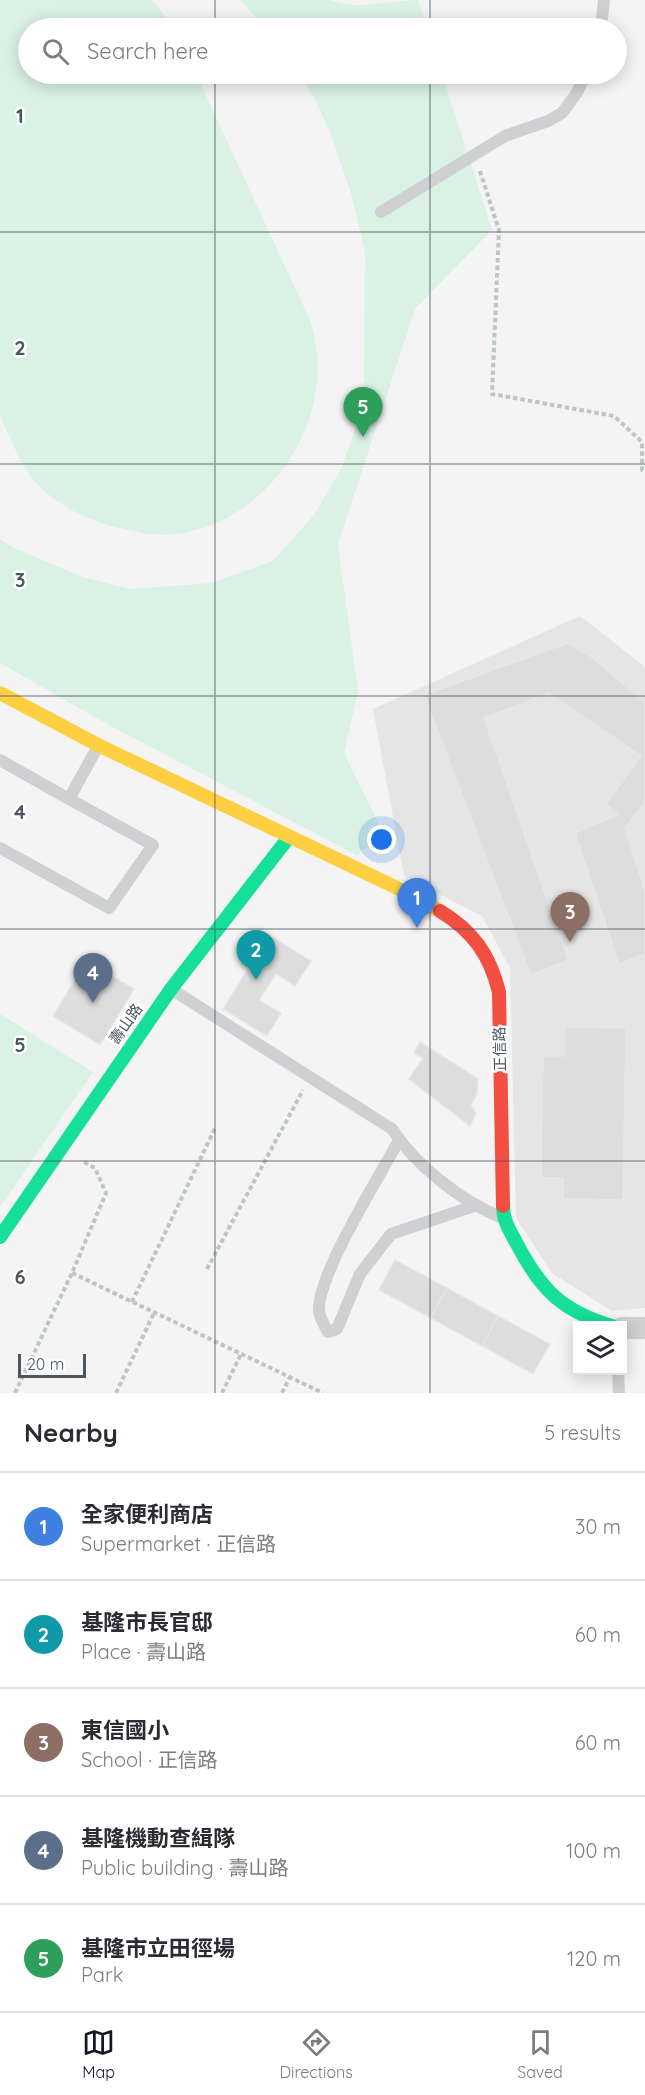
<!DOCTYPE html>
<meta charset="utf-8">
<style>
body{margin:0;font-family:Quicksand,"Noto Sans TC",sans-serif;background:#f7f7f7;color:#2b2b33}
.controls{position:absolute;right:18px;bottom:18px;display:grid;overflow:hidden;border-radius:0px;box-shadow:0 3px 15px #0003}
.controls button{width:54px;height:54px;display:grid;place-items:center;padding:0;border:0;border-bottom:2px solid #e1e1e2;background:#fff;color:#2b2b33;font:30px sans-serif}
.scale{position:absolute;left:18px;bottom:15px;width:68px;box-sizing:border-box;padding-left:6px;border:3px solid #4a5661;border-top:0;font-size:16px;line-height:21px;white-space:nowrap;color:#4a5661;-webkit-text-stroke:4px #fff;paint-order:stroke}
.you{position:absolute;left:382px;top:840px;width:21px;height:21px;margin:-15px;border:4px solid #fff;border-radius:50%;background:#1a73e8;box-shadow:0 0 0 9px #1a73e833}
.badge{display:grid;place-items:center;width:39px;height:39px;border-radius:50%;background:#111827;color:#fff;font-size:20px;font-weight:700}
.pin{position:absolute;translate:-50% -50px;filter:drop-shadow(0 2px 3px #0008)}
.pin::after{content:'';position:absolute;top:32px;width:21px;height:18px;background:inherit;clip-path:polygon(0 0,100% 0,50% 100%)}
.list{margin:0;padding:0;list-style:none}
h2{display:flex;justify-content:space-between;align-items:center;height:78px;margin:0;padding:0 24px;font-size:26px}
h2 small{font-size:20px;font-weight:400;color:#7c7c81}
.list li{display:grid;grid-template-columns:39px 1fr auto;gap:18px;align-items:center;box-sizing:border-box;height:108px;padding:0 24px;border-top:2px solid #e1e1e2}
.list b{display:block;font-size:22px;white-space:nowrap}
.list p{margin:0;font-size:20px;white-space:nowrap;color:#7c7c81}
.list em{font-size:20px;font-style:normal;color:#7c7c81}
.icon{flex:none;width:33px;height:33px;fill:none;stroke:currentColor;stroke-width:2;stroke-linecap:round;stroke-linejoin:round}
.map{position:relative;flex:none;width:645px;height:1393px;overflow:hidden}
.search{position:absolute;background:#fff;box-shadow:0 3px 15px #0003;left:18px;right:18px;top:18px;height:66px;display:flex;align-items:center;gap:15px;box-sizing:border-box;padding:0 21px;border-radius:33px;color:#7c7c81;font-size:22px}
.sheet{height:618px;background:#fff}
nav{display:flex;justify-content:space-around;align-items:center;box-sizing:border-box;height:84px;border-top:2px solid #e1e1e2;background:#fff;font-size:16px;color:#7c7c81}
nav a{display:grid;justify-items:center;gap:3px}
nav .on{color:#111827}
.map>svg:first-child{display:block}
</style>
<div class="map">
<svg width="645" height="1393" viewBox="0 0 645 1393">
<rect width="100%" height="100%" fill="#f4f4f4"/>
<path fill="#e6e5e6" d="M580,616L645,667V1308L612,1311L552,1273L516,1218L510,968L482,916L404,876L373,709Z"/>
<g fill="#d9f2e3">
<path d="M0,0H152L175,28H28V74H196L309,318C342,410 275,520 178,534C157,537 136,532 116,527C87,520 57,505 37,484C20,465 11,439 0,416Z"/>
<path d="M240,0H330C359,11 388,0 418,0L427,28H266Z"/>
<path d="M299,74H442L492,230L415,309L338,544L358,692L344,753L386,839L362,850L358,856L109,725L0,663V539L14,548L83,577L131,589L211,583L273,561L314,515L341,469L364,404L365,252L351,193L330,132L313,95Z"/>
<path d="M0,1014L93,1072L0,1207Z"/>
</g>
<g fill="#ddddde" stroke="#e5e6e7" stroke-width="1.5">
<path d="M568,643L590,656L645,702V803L625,828L645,892V954L619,964L575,833L619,814L606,804L641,756L549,693L484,718L568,960L531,975L424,695Z"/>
<path d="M269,935L311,961L295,986L276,974L259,1000L281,1013L267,1036L223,1009Z"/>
<path d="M87,961L134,989L100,1045L53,1016Z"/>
<path d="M564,1027L626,1028L623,1200L563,1199V1178H541L543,1056H564Z"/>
<path d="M420,1042L478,1079L477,1093L471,1105L476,1113L470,1126L409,1079L423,1058L414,1053Z"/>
<path d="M395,1260L447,1288L431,1318L379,1290Z"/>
<path d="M447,1288L498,1316L482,1346L431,1318Z"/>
<path d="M498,1316L550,1344L533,1374L482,1346Z"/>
</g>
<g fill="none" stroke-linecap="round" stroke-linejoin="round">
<g stroke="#bcc7c4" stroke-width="4" stroke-dasharray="4.5 3" stroke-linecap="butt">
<path d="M480,171L499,230L492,394L614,416L642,442V470H645"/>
<path d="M207,1269L303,1090"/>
<path d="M72,1273L323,1393"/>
<path d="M132,1302L216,1126"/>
<path d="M15,1393L72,1273L106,1193L95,1168L84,1162"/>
<path d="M116,1393L154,1313"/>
<path d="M222,1393L241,1354"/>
<path d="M282,1393L290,1377"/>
</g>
<g stroke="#ced0d2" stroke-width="12">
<path d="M601,28L604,0"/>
<path d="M381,212L505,136L548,121L562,113L576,94L586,74"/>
<path d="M0,760L69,799L98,746"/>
<path d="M0,848L109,908L153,845L69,799"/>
<path d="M171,989L392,1129C417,1167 460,1200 502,1218"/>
<path d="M399,1140C380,1176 317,1275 319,1311C320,1318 324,1325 328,1332L337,1329L360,1274L391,1234L474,1206"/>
<path d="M618,1370L619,1393"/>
</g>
<path stroke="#ced0d2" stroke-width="22" d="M622,1328H645"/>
<g stroke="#16e098" stroke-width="14">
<path d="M503,1206C503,1221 510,1231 517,1244C541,1290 562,1311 612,1326"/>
<path d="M0,1237L171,989L289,837"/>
</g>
<path stroke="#ffcf43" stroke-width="14" d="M0,693L98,745L412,895L440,911"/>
<path stroke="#f24e42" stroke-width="14" d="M440,911C473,931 490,955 499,992L503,1206"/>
</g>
<path fill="none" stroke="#4a5661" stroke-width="1.5" stroke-opacity="0.55" d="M215,0V28M430,0V28M215,74V1393M430,74V1393M0,232H645M0,464H645M0,696H645M0,929H645M0,1161H645"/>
<g text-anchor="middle" stroke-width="5" stroke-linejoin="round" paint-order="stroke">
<g font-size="15" fill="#4a5661" stroke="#fff">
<text transform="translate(126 1024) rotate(-55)" y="5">壽山路</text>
<text transform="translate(500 1049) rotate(-91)" y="5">正信路</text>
</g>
</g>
<g font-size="20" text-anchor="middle" font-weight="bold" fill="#4a5661" stroke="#fff" stroke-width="5" stroke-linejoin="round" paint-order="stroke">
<text x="20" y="123">1</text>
<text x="20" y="355">2</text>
<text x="20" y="587">3</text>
<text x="20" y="819">4</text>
<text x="20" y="1052">5</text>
<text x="20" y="1284">6</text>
</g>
</svg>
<div class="controls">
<button><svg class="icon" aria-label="layers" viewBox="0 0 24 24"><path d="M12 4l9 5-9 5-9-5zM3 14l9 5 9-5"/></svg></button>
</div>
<div class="scale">20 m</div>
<div class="you"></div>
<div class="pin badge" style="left:417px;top:928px;background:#3f7fe0">1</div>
<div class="pin badge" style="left:256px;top:980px;background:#0f9aa8">2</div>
<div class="pin badge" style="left:570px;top:942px;background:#8d6e63">3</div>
<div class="pin badge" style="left:93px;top:1003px;background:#5c6f8a">4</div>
<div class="pin badge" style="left:363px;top:437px;background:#2e9e5b">5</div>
<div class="search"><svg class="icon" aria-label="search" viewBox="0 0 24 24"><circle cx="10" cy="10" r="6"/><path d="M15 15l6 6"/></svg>Search here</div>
</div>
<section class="sheet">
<h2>Nearby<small>5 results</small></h2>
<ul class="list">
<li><span class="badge" style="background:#3f7fe0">1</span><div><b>全家便利商店</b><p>Supermarket · 正信路</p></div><em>30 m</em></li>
<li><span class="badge" style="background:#0f9aa8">2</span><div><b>基隆市長官邸</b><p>Place · 壽山路</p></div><em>60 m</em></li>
<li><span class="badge" style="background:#8d6e63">3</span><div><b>東信國小</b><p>School · 正信路</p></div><em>60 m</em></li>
<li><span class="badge" style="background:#5c6f8a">4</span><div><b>基隆機動查緝隊</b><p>Public building · 壽山路</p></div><em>100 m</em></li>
<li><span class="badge" style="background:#2e9e5b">5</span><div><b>基隆市立田徑場</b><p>Park</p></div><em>120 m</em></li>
</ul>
</section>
<nav>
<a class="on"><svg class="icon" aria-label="map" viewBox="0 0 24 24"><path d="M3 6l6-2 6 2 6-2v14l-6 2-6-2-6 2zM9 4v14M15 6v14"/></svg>Map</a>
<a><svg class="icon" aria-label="directions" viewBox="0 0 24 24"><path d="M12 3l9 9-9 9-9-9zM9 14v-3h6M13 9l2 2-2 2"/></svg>Directions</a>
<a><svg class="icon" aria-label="saved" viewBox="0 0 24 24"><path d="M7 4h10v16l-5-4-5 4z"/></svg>Saved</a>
</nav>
